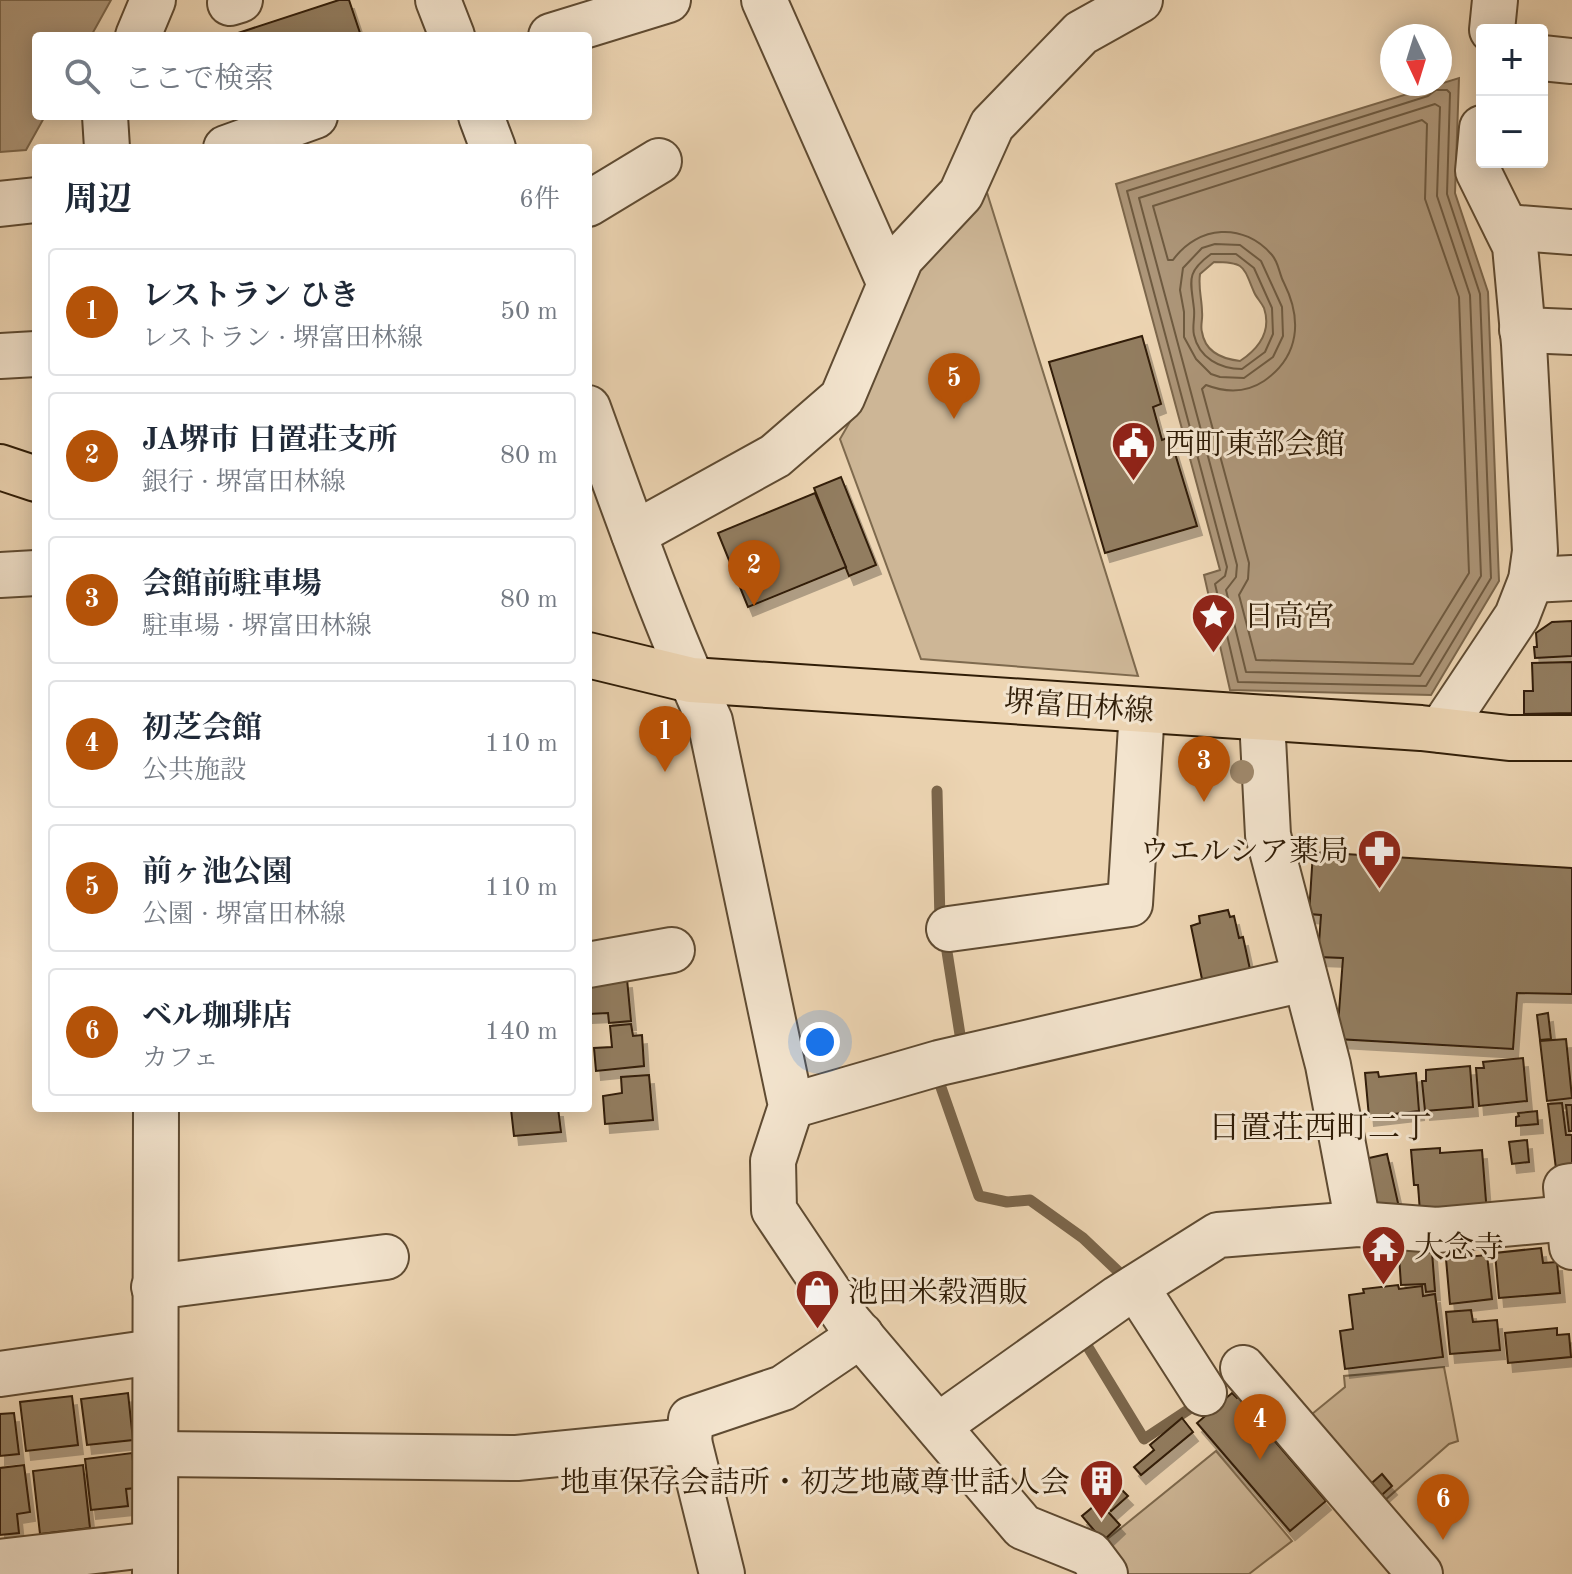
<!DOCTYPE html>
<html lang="ja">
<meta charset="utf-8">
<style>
body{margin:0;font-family:"Old Standard TT","Noto Serif JP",serif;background:#f2f2f3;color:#1f2937}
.controls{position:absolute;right:24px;top:24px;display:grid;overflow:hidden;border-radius:8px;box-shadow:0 4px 20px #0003}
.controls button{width:72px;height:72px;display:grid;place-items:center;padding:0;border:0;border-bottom:2px solid #e0e1e3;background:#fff;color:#1f2937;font:40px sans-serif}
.compass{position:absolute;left:1380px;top:24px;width:72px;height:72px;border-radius:50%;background:#fff;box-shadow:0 4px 20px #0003;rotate:176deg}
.you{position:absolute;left:820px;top:1042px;width:28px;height:28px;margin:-20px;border:6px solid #fff;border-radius:50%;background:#1a73e8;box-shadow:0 0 0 12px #1a73e833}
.badge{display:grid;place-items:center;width:52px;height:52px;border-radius:50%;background:#b45309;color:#fff;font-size:26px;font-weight:700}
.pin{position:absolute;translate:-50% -66px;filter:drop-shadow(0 2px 4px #0008)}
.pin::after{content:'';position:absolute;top:42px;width:28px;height:24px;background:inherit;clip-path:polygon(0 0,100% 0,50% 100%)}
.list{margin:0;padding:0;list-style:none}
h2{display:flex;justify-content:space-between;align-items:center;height:104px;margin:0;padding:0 32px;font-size:34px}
h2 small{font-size:26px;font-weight:400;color:#747a83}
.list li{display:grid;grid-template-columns:52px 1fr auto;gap:24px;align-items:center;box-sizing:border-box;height:128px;margin:0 16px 16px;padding:0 16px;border:2px solid #e0e1e3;border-radius:8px}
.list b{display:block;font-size:30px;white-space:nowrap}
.list p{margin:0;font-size:26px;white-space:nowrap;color:#747a83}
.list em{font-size:26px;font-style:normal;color:#747a83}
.icon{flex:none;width:44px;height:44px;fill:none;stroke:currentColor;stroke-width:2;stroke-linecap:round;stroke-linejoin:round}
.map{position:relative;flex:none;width:1572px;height:1574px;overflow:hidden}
.search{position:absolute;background:#fff;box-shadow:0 4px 20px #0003;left:32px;top:32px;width:560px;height:88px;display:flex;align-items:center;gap:20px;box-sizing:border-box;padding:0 28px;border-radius:8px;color:#747a83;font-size:30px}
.panel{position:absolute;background:#fff;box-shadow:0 4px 20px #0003;left:32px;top:144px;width:560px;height:968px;border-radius:8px}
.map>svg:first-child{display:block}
</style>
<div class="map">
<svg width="1572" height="1574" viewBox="0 0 1572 1574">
<defs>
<filter id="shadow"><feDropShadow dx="5" dy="9" stdDeviation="0" flood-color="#0004"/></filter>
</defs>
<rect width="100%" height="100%" fill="#edd5b3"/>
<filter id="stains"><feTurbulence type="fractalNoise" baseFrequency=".0025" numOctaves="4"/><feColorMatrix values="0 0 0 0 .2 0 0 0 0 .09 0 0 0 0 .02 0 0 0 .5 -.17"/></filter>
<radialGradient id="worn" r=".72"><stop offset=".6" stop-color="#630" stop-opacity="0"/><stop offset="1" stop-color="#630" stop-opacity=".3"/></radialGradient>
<g fill="#cdb696" stroke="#7e6a4e" stroke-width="2">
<path d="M984,183L1138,676L921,659L840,439L863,399L914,272Z"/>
<path d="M1444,1367L1458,1441L1449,1444L1376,1508L1301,1423L1345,1387L1344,1376Z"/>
<path d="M1216,1451L1292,1541L1249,1574H1124L1100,1545Z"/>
</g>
<g fill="#ad9679" stroke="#7b664b" stroke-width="2" fill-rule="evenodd">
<path d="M0,0H111L91,36H36V116H45L26,150L0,152Z"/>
<path d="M1459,78L1455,193L1488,292L1499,581L1431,695L1230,690L1204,575L1220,570L1116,184ZM1214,262C1245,262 1243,266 1254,292C1256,297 1261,302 1264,308C1272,332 1258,349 1240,361C1223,359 1205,352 1202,332C1200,326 1203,319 1202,312C1202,299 1198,288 1200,274Z"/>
</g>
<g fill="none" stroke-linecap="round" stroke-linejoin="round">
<g stroke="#6e5a40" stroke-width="2">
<path d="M1436,90H1447L1450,93L1447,194L1480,294L1491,578L1426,686L1238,682L1215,584L1225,576L1227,567L1127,191L1428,96Z"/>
<path d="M1435,104L1440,107L1437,196L1470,295L1481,576L1420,676L1246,672L1226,590L1236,577L1237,565L1139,198Z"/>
<path d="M1422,120L1427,124L1425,199L1459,297L1469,573L1413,664L1256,660L1239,595L1248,579L1249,563L1202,389L1206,385C1227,393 1246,393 1264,381C1300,356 1302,319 1284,283C1279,274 1279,263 1272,255C1244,222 1198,225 1173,260H1168L1153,206Z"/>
<path d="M1215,244L1240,245L1261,261L1282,307L1283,336L1273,357L1244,378L1220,377L1211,374L1196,359L1184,337V312L1180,290L1183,268L1202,248Z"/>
<path d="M1211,254H1236L1254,268L1272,308L1273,334L1265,352L1242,369C1220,369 1199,358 1194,335C1192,327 1195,318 1194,309C1191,281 1185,273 1211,254Z"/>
</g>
<g stroke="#7b664b" stroke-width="11">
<path d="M937,791L940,922"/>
<path d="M945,939L961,1041L956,1047"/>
<path d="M936,1073L979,1196L1007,1202L1030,1200L1083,1238L1123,1276L1122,1284"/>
<path d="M1080,1334L1144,1439L1200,1402"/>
</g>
</g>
<g fill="#927d60" stroke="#301d07" stroke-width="2" filter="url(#shadow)">
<path d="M339,0H349L361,36H229Z"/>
<path d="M1142,336L1161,404L1153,407L1162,440L1170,437L1197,526L1105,553L1049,362Z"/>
<path d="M841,477L876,565L849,576L814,488Z"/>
<path d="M815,493L846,567L748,607L718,533Z"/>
<path d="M1572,621V656L1535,658L1534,647H1537L1536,633L1552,622Z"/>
<path d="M1572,662V713L1524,714V691H1533L1532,663Z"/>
<path d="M1313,852L1572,868V994L1517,993L1513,1049L1337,1039L1343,958L1318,957L1321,915L1309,914Z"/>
<path d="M1228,910L1230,917L1234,916L1239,938L1243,937L1251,974L1203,984L1191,926L1200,923L1199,916Z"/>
<path d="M627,979L631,1021L609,1023L608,1013L588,1014V982Z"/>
<path d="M1548,1013L1551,1039L1540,1040L1537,1015Z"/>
<path d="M631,1024L633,1036L642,1035L644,1066L596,1071L594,1048L612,1047L610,1026Z"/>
<path d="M1566,1039L1572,1098L1547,1101L1540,1041Z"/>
<path d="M1523,1058L1527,1101L1479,1106L1476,1068H1484L1483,1062Z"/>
<path d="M1470,1066L1473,1107L1425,1111L1422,1081H1426V1070Z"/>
<path d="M1378,1072L1379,1077L1416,1073L1419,1111L1369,1117L1365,1073Z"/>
<path d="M649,1075L653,1120L605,1124L603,1096L622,1093L621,1077Z"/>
<path d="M1562,1103L1566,1135H1572V1175L1557,1177L1548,1104Z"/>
<path d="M1566,1105H1572V1131H1569Z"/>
<path d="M514,1108H558L561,1132L514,1136L511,1109Z"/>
<path d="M1537,1111L1538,1124L1516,1126V1117L1519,1116L1518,1113Z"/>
<path d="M1527,1140L1529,1162L1512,1164L1509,1142Z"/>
<path d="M1440,1148V1153L1482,1150L1487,1214L1420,1212L1418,1185H1414L1411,1150Z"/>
<path d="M1387,1154L1400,1212L1369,1203L1360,1160Z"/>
<path d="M1431,1239L1435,1291L1426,1292L1425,1284L1401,1285L1398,1242Z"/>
<path d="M1541,1248L1543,1263L1557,1262L1560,1293L1499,1298L1495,1253Z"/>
<path d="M1487,1255L1492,1299L1450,1304L1446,1259Z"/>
<path d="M1398,1285L1399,1289L1422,1286L1423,1296L1435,1294L1443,1357L1345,1369L1340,1331L1353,1329L1349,1295L1364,1293L1363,1289Z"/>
<path d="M1471,1310L1473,1322L1497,1320L1500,1350L1450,1354L1446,1312Z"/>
<path d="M1557,1328V1335L1569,1334L1571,1357L1508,1363L1505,1333Z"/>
<path d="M1245,1392L1262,1413L1255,1418L1326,1501L1290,1531L1197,1423L1232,1393L1237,1398Z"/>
<path d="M128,1393L133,1440L87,1445L81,1399Z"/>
<path d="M72,1396L78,1445L26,1451L20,1402Z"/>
<path d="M14,1413L19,1454L0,1456V1414Z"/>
<path d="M1182,1418L1193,1432L1141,1475L1134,1467L1154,1450L1150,1445Z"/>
<path d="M132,1453L136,1488L126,1489L128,1506L91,1510L85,1459Z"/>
<path d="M24,1465L30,1512L17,1514L19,1533L0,1535V1468Z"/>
<path d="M83,1465L90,1528L40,1534L33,1471Z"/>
<path d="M1382,1474L1392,1486L1375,1501L1365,1489Z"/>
<path d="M1116,1484L1128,1496L1111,1511L1100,1499Z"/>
<path d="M1099,1502L1120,1525L1103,1541L1082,1516Z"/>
</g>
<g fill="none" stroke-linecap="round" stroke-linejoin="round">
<defs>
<g id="minor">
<path d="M438,0L452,36"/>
<path d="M764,0L889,282"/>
<path d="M230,3L240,0"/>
<path d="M1492,30L1495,0"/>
<path d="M138,36L153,0"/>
<path d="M551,36L668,0"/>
<path d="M1542,58L1572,61"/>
<path d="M105,116L107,148"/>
<path d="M481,116L493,148"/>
<path d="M226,148L315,116"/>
<path d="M0,204L36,200"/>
<path d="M588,204L659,161"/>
<path d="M1506,227L1572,232"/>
<path d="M1522,330L1572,332"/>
<path d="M0,356L36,354"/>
<path d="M588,408C626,513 663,619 710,721L791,1106L773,1161L774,1210L849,1322L1023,1527L1090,1554L1105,1574"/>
<path d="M634,534L775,456L842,398L901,258L961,194L992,125L1081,33L1140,0"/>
<path d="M0,575L36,573"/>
<path d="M1531,580L1572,578"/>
<path d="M1262,719L1268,835L1328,1065L1358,1224"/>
<path d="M1441,730L1517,616L1531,580L1535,551L1524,344L1515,246L1478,171L1482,128"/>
<path d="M949,929L1130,904L1142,710"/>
<path d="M588,965L672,950"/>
<path d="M791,1106L939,1063L1304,979"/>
<path d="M1572,1186L1566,1187L1572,1247"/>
<path d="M154,1287L386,1257"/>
<path d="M1136,1287L1204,1393"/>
<path d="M1243,1368L1420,1574"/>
<path d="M0,1374L154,1352"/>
<path d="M938,1426L1118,1298L1218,1235L1358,1224L1437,1230L1569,1218"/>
<path d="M689,1441L691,1419L783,1388L861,1335"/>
<path d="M157,1454L517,1458L689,1441L722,1574"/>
<path d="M0,1562L155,1544"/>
<path d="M155,1574L156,1108"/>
</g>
<g id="major">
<path d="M0,467L36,479"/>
<path d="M588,655L691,680L1421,728L1509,738H1572"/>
</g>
</defs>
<use href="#minor" stroke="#5f4b32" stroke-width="48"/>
<use href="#major" stroke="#301d07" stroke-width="48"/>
<use href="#minor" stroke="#f3e4ce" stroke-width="44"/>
<use href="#major" stroke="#edd5b3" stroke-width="44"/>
</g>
<circle fill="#9f896c" cx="1242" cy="772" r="12"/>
<defs>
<symbol id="civic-pin" viewBox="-11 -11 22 30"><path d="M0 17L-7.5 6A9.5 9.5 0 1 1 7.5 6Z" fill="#8f2418" stroke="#f3e4ce"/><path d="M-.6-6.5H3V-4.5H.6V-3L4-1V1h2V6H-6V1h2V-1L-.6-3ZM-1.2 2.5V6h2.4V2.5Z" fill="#fff"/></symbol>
<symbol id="sight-pin" viewBox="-11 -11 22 30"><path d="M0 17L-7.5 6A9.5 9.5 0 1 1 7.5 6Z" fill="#8f2418" stroke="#f3e4ce"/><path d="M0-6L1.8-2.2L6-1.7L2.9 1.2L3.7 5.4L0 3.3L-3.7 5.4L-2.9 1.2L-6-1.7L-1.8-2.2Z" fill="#fff"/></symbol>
<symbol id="pharmacy-pin" viewBox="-11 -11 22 30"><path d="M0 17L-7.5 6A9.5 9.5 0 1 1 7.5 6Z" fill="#8f2418" stroke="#f3e4ce"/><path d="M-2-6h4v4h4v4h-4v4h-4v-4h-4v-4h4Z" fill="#fff"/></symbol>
<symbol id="temple-pin" viewBox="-11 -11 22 30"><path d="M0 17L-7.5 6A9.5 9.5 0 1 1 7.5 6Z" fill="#8f2418" stroke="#f3e4ce"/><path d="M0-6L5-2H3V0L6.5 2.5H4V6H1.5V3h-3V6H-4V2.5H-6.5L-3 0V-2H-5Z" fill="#fff"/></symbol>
<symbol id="shop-pin" viewBox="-11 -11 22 30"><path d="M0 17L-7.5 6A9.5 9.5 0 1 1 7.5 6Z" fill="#8f2418" stroke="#f3e4ce"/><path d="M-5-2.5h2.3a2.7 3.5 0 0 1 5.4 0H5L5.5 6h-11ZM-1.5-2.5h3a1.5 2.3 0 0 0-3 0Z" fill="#fff"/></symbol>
<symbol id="building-pin" viewBox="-11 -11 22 30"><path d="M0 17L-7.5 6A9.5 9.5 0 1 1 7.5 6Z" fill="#8f2418" stroke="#f3e4ce"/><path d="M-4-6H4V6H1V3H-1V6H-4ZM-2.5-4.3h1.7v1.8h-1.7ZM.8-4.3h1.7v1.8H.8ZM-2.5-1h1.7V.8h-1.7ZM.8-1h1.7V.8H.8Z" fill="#fff"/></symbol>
</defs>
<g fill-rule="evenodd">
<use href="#civic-pin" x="1108" y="418" width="51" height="69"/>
<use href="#sight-pin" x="1188" y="590" width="51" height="69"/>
<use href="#pharmacy-pin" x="1354" y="826" width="51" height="69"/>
<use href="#temple-pin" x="1358" y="1222" width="51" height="69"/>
<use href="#shop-pin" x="792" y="1266" width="51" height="69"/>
<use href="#building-pin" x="1076" y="1456" width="51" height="69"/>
</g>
<g text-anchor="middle" stroke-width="6" stroke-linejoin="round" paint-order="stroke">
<g font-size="30" fill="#301d07" stroke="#f3e4ce" text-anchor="start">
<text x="1165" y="454">西町東部会館</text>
<text x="1244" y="626">日高宮</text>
<text x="1349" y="861" text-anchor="end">ウエルシア薬局</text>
<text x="1414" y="1257">大念寺</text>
<text x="848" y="1302">池田米穀酒販</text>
<text x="1070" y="1492" text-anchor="end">地車保存会詰所・初芝地蔵尊世話人会</text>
</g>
<g font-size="30" fill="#301d07" stroke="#f3e4ce">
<text transform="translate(1079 706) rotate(4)" y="10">堺富田林線</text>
</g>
<g font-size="32" fill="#301d07" stroke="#f3e4ce">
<text x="1320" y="1138">日置荘西町二丁</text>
</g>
</g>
<rect width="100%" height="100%" filter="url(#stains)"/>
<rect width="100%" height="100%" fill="url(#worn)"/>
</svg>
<div class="controls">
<button>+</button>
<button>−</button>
</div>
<svg class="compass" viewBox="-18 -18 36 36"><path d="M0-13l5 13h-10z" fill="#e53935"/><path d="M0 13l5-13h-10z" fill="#747a83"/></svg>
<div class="you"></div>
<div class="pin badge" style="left:665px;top:772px">1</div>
<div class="pin badge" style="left:754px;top:606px">2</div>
<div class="pin badge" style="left:1204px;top:802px">3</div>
<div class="pin badge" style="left:1260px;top:1460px">4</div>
<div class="pin badge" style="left:954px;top:419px">5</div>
<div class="pin badge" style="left:1443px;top:1540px">6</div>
<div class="search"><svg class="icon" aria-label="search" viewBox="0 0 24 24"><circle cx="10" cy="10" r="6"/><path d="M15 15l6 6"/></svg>ここで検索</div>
<section class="panel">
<h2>周辺<small>6件</small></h2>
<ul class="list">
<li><span class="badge">1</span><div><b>レストラン ひき</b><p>レストラン · 堺富田林線</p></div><em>50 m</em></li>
<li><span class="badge">2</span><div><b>JA堺市 日置荘支所</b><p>銀行 · 堺富田林線</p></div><em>80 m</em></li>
<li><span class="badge">3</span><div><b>会館前駐車場</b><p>駐車場 · 堺富田林線</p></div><em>80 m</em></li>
<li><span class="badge">4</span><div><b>初芝会館</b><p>公共施設</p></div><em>110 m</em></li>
<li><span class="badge">5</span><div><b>前ヶ池公園</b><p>公園 · 堺富田林線</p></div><em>110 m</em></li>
<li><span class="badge">6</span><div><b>ベル珈琲店</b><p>カフェ</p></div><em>140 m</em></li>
</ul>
</section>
</div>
